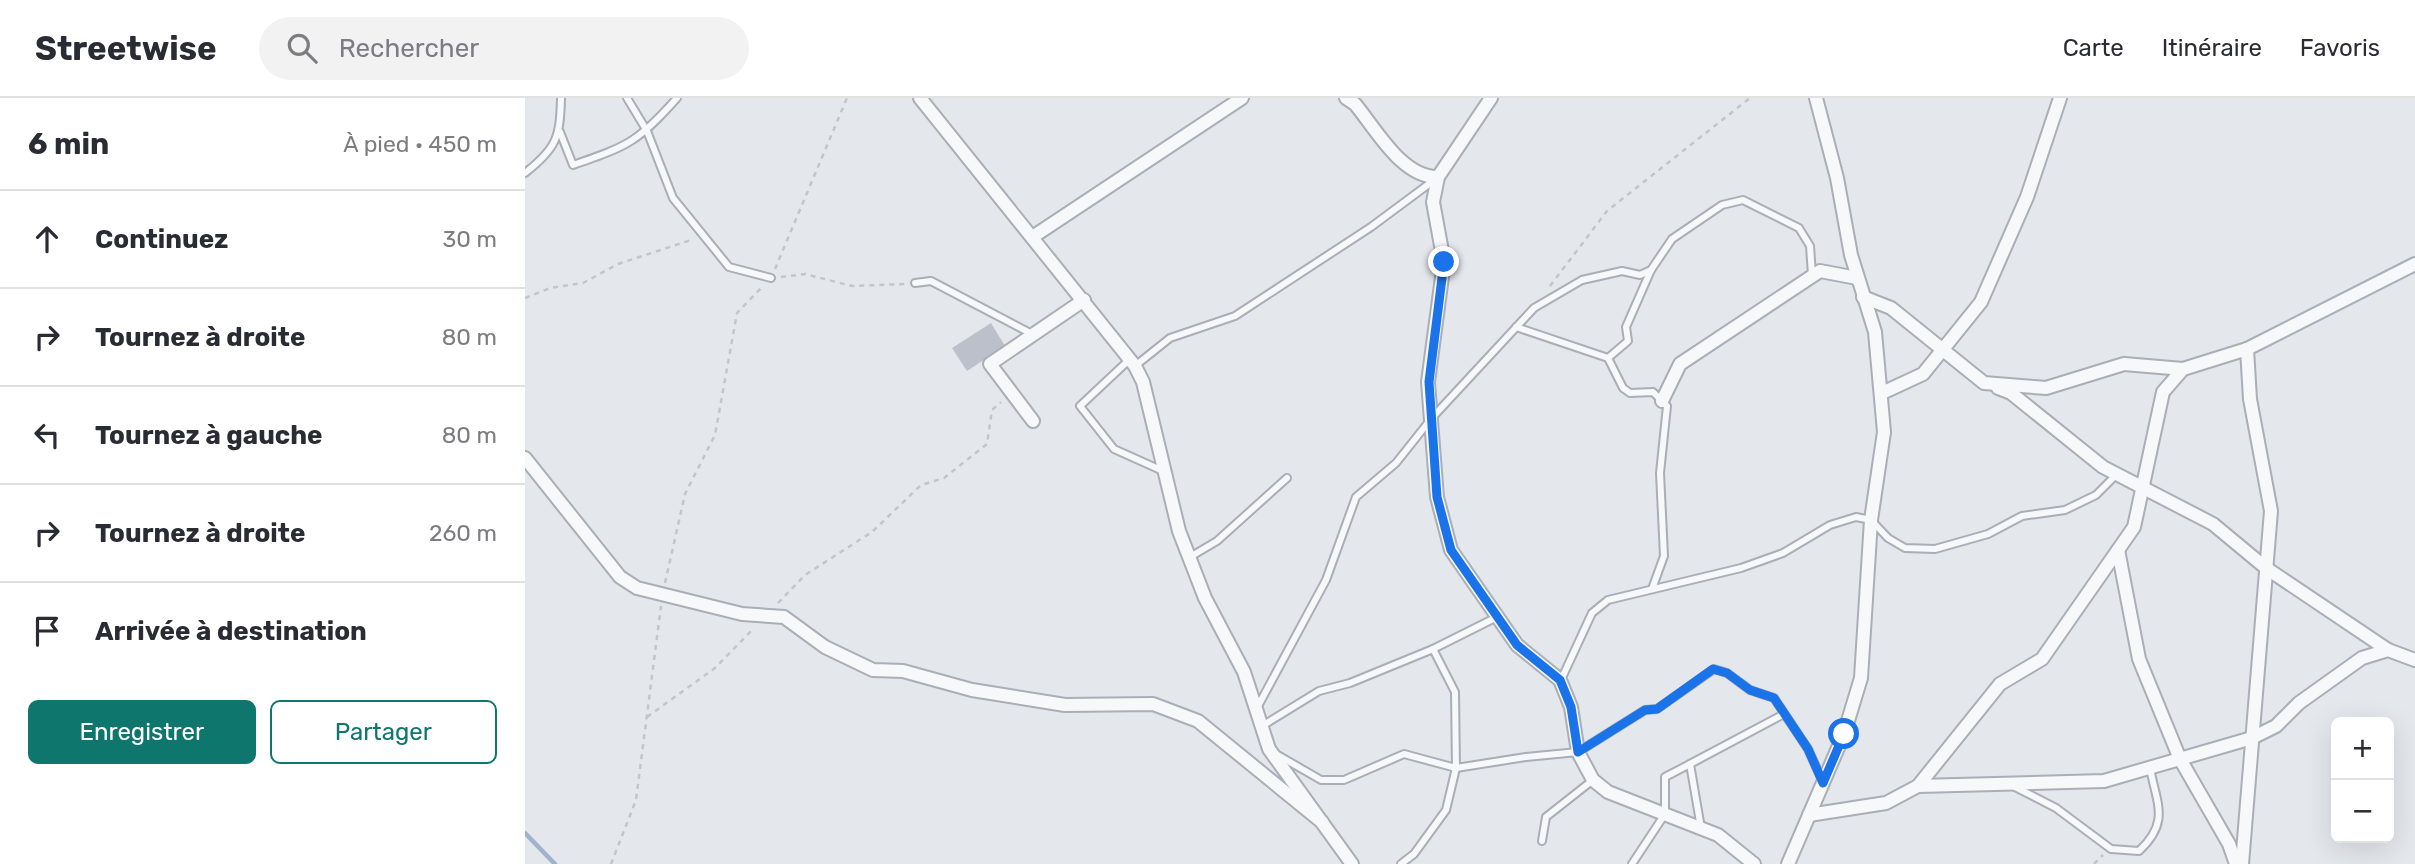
<!DOCTYPE html>
<html lang="fr">
<meta charset="utf-8">
<style>
body{margin:0;font-family:Rubik,sans-serif;background:#f2f2f3;color:#2b2b33}
.controls{position:absolute;right:21px;bottom:21px;display:grid;overflow:hidden;border-radius:10px;box-shadow:0 7px 28px #0002}
.controls button{width:63px;height:63px;display:grid;place-items:center;padding:0;border:0;border-bottom:2px solid #e1e1e2;background:#fff;color:#2b2b33;font:35px sans-serif}
.stop{position:absolute;width:21px;height:21px;margin:-16px;border:5px solid #1a73e8;border-radius:50%;background:#fff}
.stop.end{background:#1a73e8;border-color:#fff;box-shadow:0 2px 7px #0008}
.list{margin:0;padding:0;list-style:none}
h2{display:flex;justify-content:space-between;align-items:center;height:91px;margin:0;padding:0 28px;font-size:30px}
h2 small{font-size:23px;font-weight:400;color:#7c7c81}
.list li{display:grid;grid-template-columns:46px 1fr auto;gap:21px;align-items:center;box-sizing:border-box;height:98px;padding:0 28px;border-top:2px solid #e1e1e2}
.list b{display:block;font-size:26px;white-space:nowrap}
.list em{font-size:23px;font-style:normal;color:#7c7c81}
.actions{display:flex;gap:14px;padding:21px 28px}
.actions a{flex:1;padding:16px 0;border:2px solid #0f766e;border-radius:10px;text-align:center;font-size:24px;color:#0f766e}
.actions .main{background:#0f766e;color:#fff}
.icon{flex:none;width:38px;height:38px;fill:none;stroke:currentColor;stroke-width:2;stroke-linecap:round;stroke-linejoin:round}
.map{position:relative;flex:none;width:1890px;height:766px;overflow:hidden}
header{display:flex;align-items:center;gap:42px;box-sizing:border-box;height:98px;padding:0 35px;background:#fff;border-bottom:2px solid #e1e1e2}
header strong{font-size:33px}
nav{display:flex;gap:38px;margin-inline-start:auto;font-size:24px}
.search{width:490px;height:63px;background:#f2f2f3;display:flex;align-items:center;gap:18px;box-sizing:border-box;padding:0 24px;border-radius:38px;color:#7c7c81;font-size:26px}
main{display:flex}
aside{flex:1;background:#fff}
.map>svg:first-child{display:block}
</style>
<header>
<strong>Streetwise</strong>
<div class="search"><svg class="icon" aria-label="search" viewBox="0 0 24 24"><circle cx="10" cy="10" r="6"/><path d="M15 15l6 6"/></svg>Rechercher</div>
<nav><a>Carte</a><a>Itinéraire</a><a>Favoris</a></nav>
</header>
<main>
<aside>
<h2>6 min<small>À pied · 450 m</small></h2>
<ul class="list">
<li><svg class="icon" aria-label="ahead" viewBox="0 0 24 24"><path d="M12 20V5M6 11l6-6 6 6"/></svg><div><b>Continuez</b></div><em>30 m</em></li>
<li><svg class="icon" aria-label="right" viewBox="0 0 24 24"><path d="M7 20v-9h11M14 6l5 5-5 5"/></svg><div><b>Tournez à droite</b></div><em>80 m</em></li>
<li><svg class="icon" aria-label="left" viewBox="0 0 24 24"><path d="M17 20v-9H6M10 6l-5 5 5 5"/></svg><div><b>Tournez à gauche</b></div><em>80 m</em></li>
<li><svg class="icon" aria-label="right" viewBox="0 0 24 24"><path d="M7 20v-9h11M14 6l5 5-5 5"/></svg><div><b>Tournez à droite</b></div><em>260 m</em></li>
<li><svg class="icon" aria-label="arrive" viewBox="0 0 24 24"><path d="M6 21V4h12l-3 4 3 4H6"/></svg><div><b>Arrivée à destination</b></div></li>
</ul>
<div class="actions"><a class="main">Enregistrer</a><a>Partager</a></div>
</aside>
<div class="map">
<svg width="1890" height="766" viewBox="0 0 1890 766">
<rect width="100%" height="100%" fill="#e4e7ec"/>
<g fill="none" stroke-linecap="round" stroke-linejoin="round">
<path stroke="#9fb4cc" stroke-width="4.5" d="M0,735L30,766"/>
</g>
<path fill="#bbc0ca" d="M466,225L480,248L442,273L427,250Z"/>
<g fill="none" stroke-linecap="round" stroke-linejoin="round">
<defs>
<g id="service">
<path d="M102,0L122,33L148,100L204,169L246,180"/>
<path d="M35,34L48,67C103,48 113,44 152,0"/>
<path d="M0,75C32,50 35,39 36,0"/>
<path d="M390,185L406,183L507,236"/>
<path d="M991,229L1083,260L1103,243L1101,229L1126,172"/>
<path d="M1083,260L1098,290L1105,295L1128,294L1142,308L1135,375L1139,458L1127,491"/>
<path d="M605,261L555,308L589,351L638,373"/>
<path d="M610,268L645,240L710,218L846,129L912,80"/>
<path d="M665,459L692,443L762,380"/>
<path d="M1036,582L1067,515L1083,502L1216,470L1258,455L1305,427L1331,419L1346,422L1363,440L1380,450L1410,451L1463,436L1497,418L1540,412L1571,397L1592,376"/>
<path d="M732,610L801,482L831,399L871,365L906,321L1009,210L1057,182L1097,173L1115,177L1126,172L1147,141L1197,107L1218,102L1274,130L1285,148L1287,177"/>
<path d="M737,628L794,593L825,585L908,551L972,519"/>
<path d="M751,656L796,682H819L879,656L931,670L1001,659L1053,654L1120,612L1132,611L1189,571L1202,575L1225,592L1249,600L1283,651L1297,682"/>
<path d="M1488,688L1531,710L1586,751L1614,753C1645,724 1632,707 1625,670"/>
<path d="M1176,730L1165,666L1259,616"/>
<path d="M1017,743L1021,719L1068,682"/>
<path d="M876,766L889,756L921,712L931,670L930,594L908,551"/>
<path d="M1107,766L1140,716V679L1165,666"/>
</g>
<g id="minor">
<path d="M395,0L610,268L618,284L654,433L680,500L719,574L744,651L827,766"/>
<path d="M821,0L830,6C851,31 877,80 913,79"/>
<path d="M966,0L913,79L908,104L919,164L903,284L912,399L926,452L992,547L1035,582L1046,609L1053,654L1068,682L1083,694L1193,737L1229,766"/>
<path d="M509,138L717,0"/>
<path d="M1338,199L1366,210L1459,285L1521,290L1599,266L1658,271L1722,251L1890,166"/>
<path d="M1473,290L1486,295L1578,369L1688,426L1741,470L1863,552"/>
<path d="M1357,295L1398,276L1456,204L1502,99L1535,0"/>
<path d="M1137,303L1155,266L1295,173L1332,180"/>
<path d="M508,323L465,266L559,202"/>
<path d="M0,360L95,479L112,490L217,516L259,519L300,549L348,572L378,573L447,592L540,607L628,606L673,623L797,724"/>
<path d="M1593,452L1614,561L1655,661L1704,746L1711,766"/>
<path d="M1393,688L1579,683L1727,640L1751,628L1774,605L1837,560L1863,552L1890,562"/>
<path d="M1284,717L1361,705L1393,688L1475,586L1517,561L1609,429L1638,294L1658,271"/>
<path d="M1263,766L1319,636L1336,580L1346,422L1359,334L1350,234L1326,157L1312,80L1291,0"/>
<path d="M1717,766L1746,413L1725,301L1722,251"/>
</g>
</defs>
<use href="#service" stroke="#a9aeb7" stroke-width="10"/>
<use href="#minor" stroke="#a9aeb7" stroke-width="16"/>
<g stroke="#c2c5cb" stroke-width="2.5" stroke-dasharray="5 5" stroke-linecap="butt">
<path d="M250,171L322,0"/>
<path d="M256,179L280,176L327,188L381,186"/>
<path d="M1025,188L1082,113L1225,0"/>
<path d="M0,200L25,190L58,185L93,166L169,141"/>
<path d="M140,485L160,396L190,337L212,215L238,188"/>
<path d="M253,505L280,477L347,434L396,387L419,380L462,346L467,312L476,304"/>
<path d="M122,619L190,570L229,530"/>
<path d="M86,766L111,702L136,508"/>
<path d="M1569,766L1578,757"/>
</g>
<use href="#service" stroke="#f7f8fa" stroke-width="6"/>
<use href="#minor" stroke="#f7f8fa" stroke-width="12"/>
</g>
<g fill="none" stroke-linecap="round" stroke-linejoin="round">
<path stroke="#1a73e8" stroke-width="9" d="M919,164L904,284L912,399L926,452L992,547L1035,582L1046,609L1053,654L1120,612L1132,611L1188,571L1202,575L1225,592L1249,600L1283,651L1298,685L1319,636"/>
</g>
</svg>
<div class="controls">
<button>+</button>
<button>−</button>
</div>
<div class="stop" style="left:1319px;top:636px"></div>
<div class="stop end" style="left:919px;top:164px"></div>
</div>
</main>
